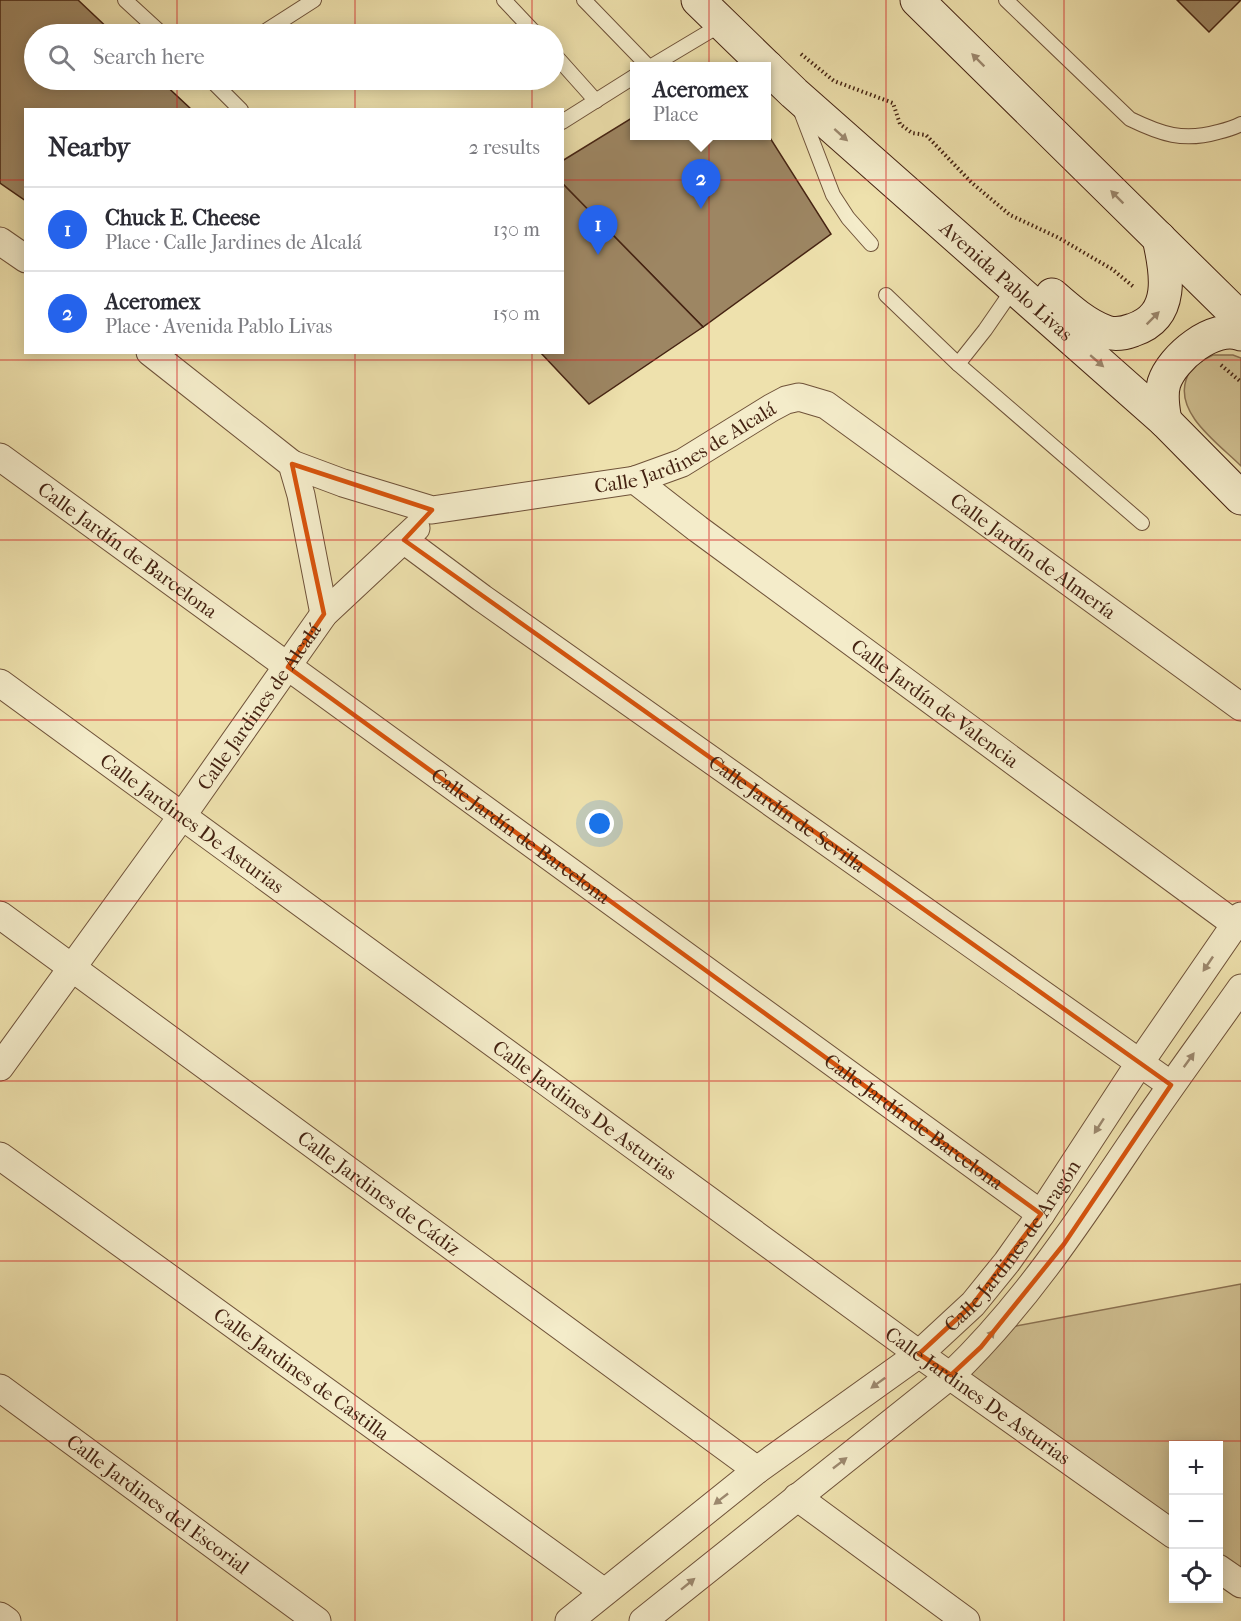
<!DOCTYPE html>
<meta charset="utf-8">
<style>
body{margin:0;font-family:"IM FELL French Canon",serif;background:#f7f7f7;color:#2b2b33}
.controls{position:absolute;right:18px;bottom:18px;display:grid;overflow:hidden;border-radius:0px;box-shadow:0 3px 15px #0003}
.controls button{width:54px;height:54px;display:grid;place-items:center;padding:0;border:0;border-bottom:2px solid #e1e1e2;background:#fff;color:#2b2b33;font:30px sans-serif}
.you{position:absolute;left:600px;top:824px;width:21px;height:21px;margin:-15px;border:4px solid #fff;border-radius:50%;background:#1a73e8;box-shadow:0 0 0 9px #1a73e833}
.badge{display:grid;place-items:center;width:39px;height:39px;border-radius:50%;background:#2563eb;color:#fff;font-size:20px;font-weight:700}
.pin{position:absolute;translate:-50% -50px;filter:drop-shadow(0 2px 3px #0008)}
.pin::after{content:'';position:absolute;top:32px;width:21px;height:18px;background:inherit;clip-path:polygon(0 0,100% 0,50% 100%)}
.popup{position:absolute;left:630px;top:62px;width:141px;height:78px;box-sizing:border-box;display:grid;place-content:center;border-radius:0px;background:#fff;filter:drop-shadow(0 2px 4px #0005);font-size:20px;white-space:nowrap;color:#7c7c81}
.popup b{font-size:22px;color:#2b2b33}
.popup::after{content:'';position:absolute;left:50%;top:100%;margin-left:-12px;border:12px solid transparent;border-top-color:#fff}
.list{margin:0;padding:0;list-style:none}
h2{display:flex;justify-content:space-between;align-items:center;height:78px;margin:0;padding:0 24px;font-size:26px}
h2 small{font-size:20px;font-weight:400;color:#7c7c81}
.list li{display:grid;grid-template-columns:39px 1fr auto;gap:18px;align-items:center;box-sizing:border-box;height:84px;padding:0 24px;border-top:2px solid #e1e1e2}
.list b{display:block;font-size:22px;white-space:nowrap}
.list p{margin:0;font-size:20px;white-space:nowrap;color:#7c7c81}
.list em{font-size:20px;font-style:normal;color:#7c7c81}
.icon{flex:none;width:33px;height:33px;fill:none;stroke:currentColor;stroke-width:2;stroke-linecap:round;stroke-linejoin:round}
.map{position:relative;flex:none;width:1241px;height:1621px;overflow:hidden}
.search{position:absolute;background:#fff;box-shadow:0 3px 15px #0003;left:24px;top:24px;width:540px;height:66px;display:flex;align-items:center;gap:15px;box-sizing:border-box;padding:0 21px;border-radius:33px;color:#7c7c81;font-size:22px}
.panel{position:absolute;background:#fff;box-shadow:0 3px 15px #0003;left:24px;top:108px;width:540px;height:246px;border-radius:0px}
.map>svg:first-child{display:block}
</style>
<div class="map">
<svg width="1241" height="1621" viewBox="0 0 1241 1621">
<rect width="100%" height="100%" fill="#eee1ad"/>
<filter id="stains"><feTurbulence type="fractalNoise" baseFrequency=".00333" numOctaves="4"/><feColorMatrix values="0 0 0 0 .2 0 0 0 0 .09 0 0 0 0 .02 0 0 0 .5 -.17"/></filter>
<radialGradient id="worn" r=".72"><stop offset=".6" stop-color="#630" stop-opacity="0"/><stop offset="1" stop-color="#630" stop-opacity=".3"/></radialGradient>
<g fill="#d1c193" stroke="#8b7252" stroke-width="1.5">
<path d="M1213,355H1233L1241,358V466C1219,444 1175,414 1186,380C1187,375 1192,368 1196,365C1201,361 1207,358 1213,355Z"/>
<path d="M1241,1284V1584L1219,1568L1218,1446H1174L1173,1535L951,1375L995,1330Z"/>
</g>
<g fill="#9d8663" stroke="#452312" stroke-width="1.5">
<path d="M0,0H78L114,34H34V80H160L192,110H26V201L0,183Z"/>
<path d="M1177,0H1241L1209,32Z"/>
<path d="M635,116V136H767V133L831,234L703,327L562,183V161Z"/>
<path d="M562,183L703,327L589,404L540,352H562Z"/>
</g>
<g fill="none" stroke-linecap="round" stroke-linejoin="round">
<defs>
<g id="lane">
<path d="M125,0L162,34"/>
<path d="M504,0L536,34"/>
<path d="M584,0L649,67"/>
<path d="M1006,0L1130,119C1161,134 1183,142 1218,132C1226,130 1234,128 1241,124"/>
<path d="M261,34L314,0"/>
<path d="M554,54L596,101"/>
<path d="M650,67L722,24"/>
<path d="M211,80L241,110"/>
<path d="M800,109L833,195L848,218L871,244"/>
<path d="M562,122L635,76"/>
<path d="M886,295L958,364L1142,523"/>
<path d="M958,364L985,330L1014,288"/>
</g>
<g id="street">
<path d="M0,241L26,259"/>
<path d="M150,352L292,464L301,495L324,614"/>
<path id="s1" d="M0,457L1041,1214"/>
<path id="s2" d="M292,464L343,483L432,510L635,480L682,463L771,408L786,400L799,397L826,405L1241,707"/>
<path id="s3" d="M635,480L698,529L1235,924"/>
<path id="s4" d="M404,540L482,598L1171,1085"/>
<path id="s5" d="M0,683L919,1354L1174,1535"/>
<path id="s6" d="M0,915L757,1470"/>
<path id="s7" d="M0,1067L182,816L324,614L416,528"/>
<path id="s8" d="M0,1156L604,1592"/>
<path id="s9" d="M0,1388L317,1621"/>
<path d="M797,1497L966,1621"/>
<path d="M1218,1568L1241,1584"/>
<path d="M0,1616L7,1621"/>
<path id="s10" d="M569,1621L757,1470L919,1354L973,1304L1007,1262L1041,1214L1139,1064L1241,916"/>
<path d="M643,1621L951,1375C1023,1306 1078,1223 1133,1141C1168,1089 1205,1039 1241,988"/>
</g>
<g id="secondary">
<path d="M698,0L767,67"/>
<path d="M917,0L1241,319"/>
<path id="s11" d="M767,67L794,93L1165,421L1241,498"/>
<path d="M1052,295C1068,309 1086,325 1106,332C1115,335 1125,333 1133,330C1175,316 1167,273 1159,238"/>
<path d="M1165,421C1163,409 1160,396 1164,383C1172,358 1214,323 1241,334"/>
</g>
</defs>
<use href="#lane" stroke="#6f5239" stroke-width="16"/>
<use href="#street" stroke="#6f5239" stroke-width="29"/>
<use href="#secondary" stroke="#452312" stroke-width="35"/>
<g stroke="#452312" stroke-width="4" stroke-dasharray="1.5 3" stroke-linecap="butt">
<path d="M801,54L834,81L893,103L900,124L912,133L926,135L972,183L1010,215L1057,237L1112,269L1135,288"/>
<path d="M1221,365L1241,382"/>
</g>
<use href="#lane" stroke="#f4ecca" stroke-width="14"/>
<use href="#street" stroke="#f4ecca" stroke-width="27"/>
<use href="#secondary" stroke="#f4ecca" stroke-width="33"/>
</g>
<defs><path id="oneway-solid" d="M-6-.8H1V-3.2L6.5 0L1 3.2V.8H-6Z" transform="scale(1.5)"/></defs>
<g fill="#9c886e">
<use href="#oneway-solid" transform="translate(978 60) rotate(-135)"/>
<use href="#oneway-solid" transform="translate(841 135) rotate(42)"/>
<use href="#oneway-solid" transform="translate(1117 197) rotate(-135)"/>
<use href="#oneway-solid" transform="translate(1153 318) rotate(-45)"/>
<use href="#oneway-solid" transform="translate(1097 361) rotate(41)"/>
<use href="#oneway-solid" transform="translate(1208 964) rotate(124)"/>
<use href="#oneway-solid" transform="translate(1189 1060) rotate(-54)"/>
<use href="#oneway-solid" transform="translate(1099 1126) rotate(123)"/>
<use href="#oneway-solid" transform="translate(989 1337) rotate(-50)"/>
<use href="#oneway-solid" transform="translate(878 1383) rotate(144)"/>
<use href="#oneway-solid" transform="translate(840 1463) rotate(-38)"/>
<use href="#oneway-solid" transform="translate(721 1499) rotate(142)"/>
<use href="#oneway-solid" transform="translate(688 1584) rotate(-39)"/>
</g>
<path fill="none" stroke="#d8540d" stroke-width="4.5" stroke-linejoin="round" d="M292,464L432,510L404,540L1171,1085L1064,1244L981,1347L951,1375L919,1354L973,1304L1041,1214L288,667L324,614Z"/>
<path fill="none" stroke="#d62828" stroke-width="1.5" stroke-opacity="0.55" d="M177,0V34M355,0V34M532,0V34M709,0V1621M886,0V1621M1064,0V1621M177,80V110M355,80V110M532,80V110M0,180H26M562,180H1241M177,352V1621M355,352V1621M532,352V1621M0,360H1241M0,540H1241M0,720H1241M0,901H1241M0,1081H1241M0,1261H1241M0,1441H1241"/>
<g text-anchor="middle" stroke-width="5" stroke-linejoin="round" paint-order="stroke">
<g font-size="20" fill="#452312" stroke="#f4ecca">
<text dy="7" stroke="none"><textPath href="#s11" startOffset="321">Avenida Pablo Livas</textPath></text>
<text dy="7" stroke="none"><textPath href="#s2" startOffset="411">Calle Jardines de Alcalá</textPath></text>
<text dy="7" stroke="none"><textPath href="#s1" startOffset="158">Calle Jardín de Barcelona</textPath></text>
<text dy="7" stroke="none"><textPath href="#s2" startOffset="822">Calle Jardín de Almería</textPath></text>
<text dy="7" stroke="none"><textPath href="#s3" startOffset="374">Calle Jardín de Valencia</textPath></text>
<text dy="7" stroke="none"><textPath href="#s7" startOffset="444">Calle Jardines de Alcalá</textPath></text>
<text dy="7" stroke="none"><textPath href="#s4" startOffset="471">Calle Jardín de Sevilla</textPath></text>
<text dy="7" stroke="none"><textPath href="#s5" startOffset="238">Calle Jardines De Asturias</textPath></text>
<text dy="7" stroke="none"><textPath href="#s1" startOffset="644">Calle Jardín de Barcelona</textPath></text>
<text dy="7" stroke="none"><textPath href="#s5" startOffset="724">Calle Jardines De Asturias</textPath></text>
<text dy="7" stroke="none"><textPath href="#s1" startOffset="1130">Calle Jardín de Barcelona</textPath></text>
<text dy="7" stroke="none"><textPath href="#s6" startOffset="470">Calle Jardines de Cádiz</textPath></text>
<text dy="7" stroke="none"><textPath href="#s10" startOffset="584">Calle Jardines de Aragón</textPath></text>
<text dy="7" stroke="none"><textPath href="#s8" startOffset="372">Calle Jardines de Castilla</textPath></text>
<text dy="7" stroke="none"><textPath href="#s5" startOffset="1210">Calle Jardines De Asturias</textPath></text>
<text dy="7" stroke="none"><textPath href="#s9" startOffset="196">Calle Jardines del Escorial</textPath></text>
</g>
</g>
<rect width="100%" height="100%" filter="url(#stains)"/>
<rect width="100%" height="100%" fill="url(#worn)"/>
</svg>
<div class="controls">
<button>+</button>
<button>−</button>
<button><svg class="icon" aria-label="locate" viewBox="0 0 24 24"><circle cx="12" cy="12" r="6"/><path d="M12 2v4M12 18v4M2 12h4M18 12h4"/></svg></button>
</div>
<div class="you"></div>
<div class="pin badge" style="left:598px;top:255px">1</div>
<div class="pin badge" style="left:701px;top:209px">2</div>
<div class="popup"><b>Aceromex</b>Place</div>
<div class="search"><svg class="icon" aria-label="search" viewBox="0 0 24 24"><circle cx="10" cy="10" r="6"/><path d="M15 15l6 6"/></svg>Search here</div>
<section class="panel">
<h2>Nearby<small>2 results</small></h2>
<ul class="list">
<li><span class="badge">1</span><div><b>Chuck E. Cheese</b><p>Place · Calle Jardines de Alcalá</p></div><em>130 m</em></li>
<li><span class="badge">2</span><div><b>Aceromex</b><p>Place · Avenida Pablo Livas</p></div><em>150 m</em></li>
</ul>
</section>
</div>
